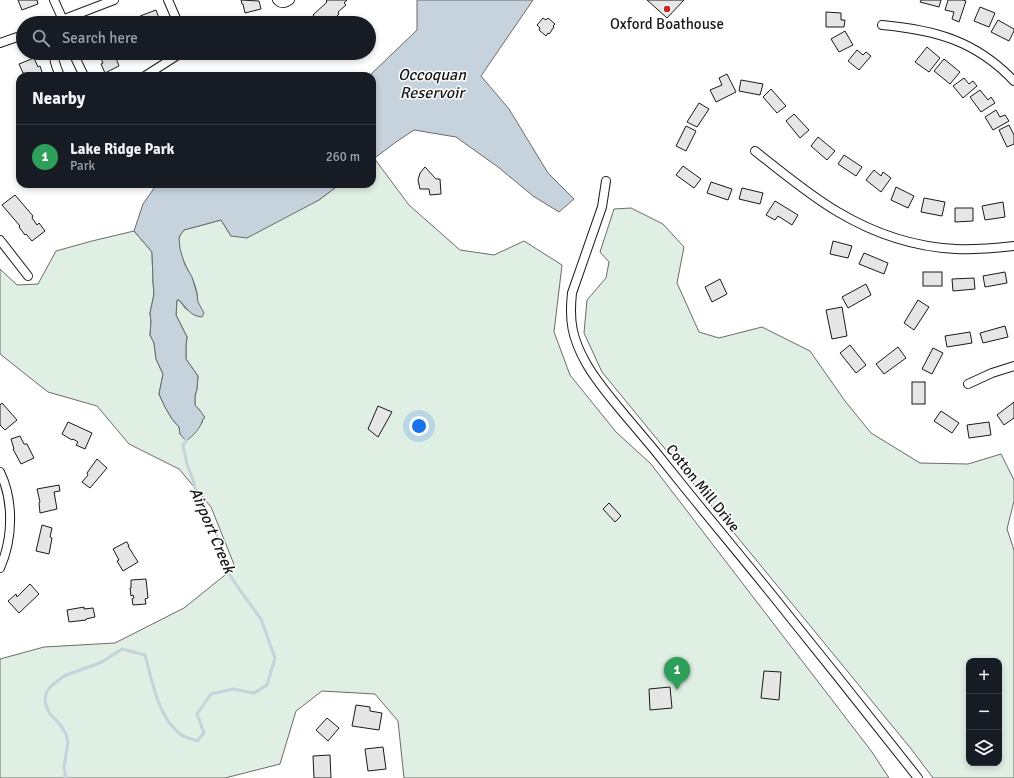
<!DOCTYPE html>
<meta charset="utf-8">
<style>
body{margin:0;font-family:Signika,sans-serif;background:#20242c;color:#f1f3f6}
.controls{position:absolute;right:12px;bottom:12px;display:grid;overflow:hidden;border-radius:8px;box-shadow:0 2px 6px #0003}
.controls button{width:36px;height:36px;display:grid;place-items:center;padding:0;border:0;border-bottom:1px solid #363941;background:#171b24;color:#f1f3f6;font:20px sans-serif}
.you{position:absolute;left:419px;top:426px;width:14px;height:14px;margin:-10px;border:3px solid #fff;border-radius:50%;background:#1a73e8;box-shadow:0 0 0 6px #1a73e833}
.badge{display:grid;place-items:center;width:26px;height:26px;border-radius:50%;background:#b45309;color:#fff;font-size:13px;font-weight:700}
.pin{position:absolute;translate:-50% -33px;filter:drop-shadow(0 1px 2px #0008)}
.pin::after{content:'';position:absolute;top:21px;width:14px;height:12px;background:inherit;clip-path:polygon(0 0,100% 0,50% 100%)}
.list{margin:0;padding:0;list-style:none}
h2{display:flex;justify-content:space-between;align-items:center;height:52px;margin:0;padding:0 16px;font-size:17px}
h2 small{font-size:13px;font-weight:400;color:#9ea1a6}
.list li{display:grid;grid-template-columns:26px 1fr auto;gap:12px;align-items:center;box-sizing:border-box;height:64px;padding:0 16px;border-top:1px solid #363941}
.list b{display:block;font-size:15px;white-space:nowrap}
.list p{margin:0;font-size:13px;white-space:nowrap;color:#9ea1a6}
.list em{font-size:13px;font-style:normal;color:#9ea1a6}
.icon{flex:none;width:22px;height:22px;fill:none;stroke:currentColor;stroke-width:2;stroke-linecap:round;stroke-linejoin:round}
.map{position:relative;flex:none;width:1014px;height:778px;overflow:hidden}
.search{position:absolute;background:#171b24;box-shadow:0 2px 6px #0003;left:16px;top:16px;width:360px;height:44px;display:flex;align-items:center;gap:10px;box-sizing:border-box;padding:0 14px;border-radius:22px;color:#9ea1a6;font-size:15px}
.panel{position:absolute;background:#171b24;box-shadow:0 2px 6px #0003;left:16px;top:72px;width:360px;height:116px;border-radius:12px}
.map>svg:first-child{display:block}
</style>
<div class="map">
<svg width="1014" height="778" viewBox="0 0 1014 778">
<rect width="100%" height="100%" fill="#fff"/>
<g fill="#e0efe3" stroke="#6a6a6a" fill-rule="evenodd">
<path d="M374,158L409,205L460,250L494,255L524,241L562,265L554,332L570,375L616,432L651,464L872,752L889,778H404L398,721L375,694L322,691L296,711L280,764L225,778H0V659L44,647L115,643L184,608L235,567L211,507L179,469L129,444L97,406L48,392L0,354V269L17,285L38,284L56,251L92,241L134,231L152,252L153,282L154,294L150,313L151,322L150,335L154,343L156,359L163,374L159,394L165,407L172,419L179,427L180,434L202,423C204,415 201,411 195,405V396L197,389L198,376L186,359V346L187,337L176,315L177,300H179L185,308L196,316C197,309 198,302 197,294C195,276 176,257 179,238C180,235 182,232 184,230L221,220L231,236L319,200L340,184H372V160Z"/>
<path d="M631,208L663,224L684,247L677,283L699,332L719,338L762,327L810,351L845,401L871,433L920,463L968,464L1001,454L1014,480V501L1007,529L1014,550V778H933L912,750L602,372L584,333L587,300L606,278L609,262L600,252L614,209ZM969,661H999V763H969Z"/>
</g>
<g fill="#c6d2dc" stroke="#6a6a6a">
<path d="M417,0H533L481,76L509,109L548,173L574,199L559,212L533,196L498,167L456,137L414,130L396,142L372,160V76H369L417,30Z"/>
<path d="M157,184H340L319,200L247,238L231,236L221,220L184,230L179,237L180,249L185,265L192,277L197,294L198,302L204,313L202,317C190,316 187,308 179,300H177L176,315L187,337L186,346V359L198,376L197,389L195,396V405L202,413L205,418L203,419C200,429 194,435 186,441L180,434L179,427L172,419L165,407L159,394L163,374L156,359L154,343L150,335L151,322L150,313L154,294L153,282L152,252L134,231L143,204Z"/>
</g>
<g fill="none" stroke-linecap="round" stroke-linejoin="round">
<path stroke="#c6d2dc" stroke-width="3" d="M65,778V772L64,767L68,742L66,734L61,726L58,722L50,714L48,710L45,702L46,693L51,686L64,676L102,662L122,649L145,655C152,680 158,717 180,734C184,737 192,739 197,741L204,733L197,714L211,694L233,689L254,693L267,685L275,658L261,619L242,593L225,568L222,548L215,530L202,510L196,495L194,483L187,464L183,445L186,441V438"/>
</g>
<g fill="#e6e6e6" stroke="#1a1a1a">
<path d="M18,0H37L38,4L22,10Z"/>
<path d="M241,0L259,1L261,9L245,13L243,4H242Z"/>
<path d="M327,0H347L344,3L346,5L338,12L339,14L333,20L332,19L327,23H321L313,15L327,2L326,1Z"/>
<path d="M647,0H684L667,18Z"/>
<path d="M921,0H941L939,7L920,2Z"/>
<path d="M948,0H963L966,1L959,22L952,19L954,12L945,10Z"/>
<path d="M980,7L995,13L989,27L974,21Z"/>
<path d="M156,10L159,18L157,19L159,23H143L140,16Z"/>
<path d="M826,12L841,13V20H845L844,27H826Z"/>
<path d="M543,18L546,20L548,18L555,24L553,26L554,27L549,34L548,33L546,36L539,30L540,28L537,25Z"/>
<path d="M998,20L1014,29V31L1009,41L991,32Z"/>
<path d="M845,31L853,45L839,52L831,39Z"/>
<path d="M927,47L940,58L929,72L915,62Z"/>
<path d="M857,50L863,55L866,52L871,56L859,70L848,61Z"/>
<path d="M97,53H117L118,57L116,58L119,66L105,73L101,64L103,63L99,55L98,56Z"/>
<path d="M34,58L38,67L40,66L43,75L42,76H26L24,73H23L19,64Z"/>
<path d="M944,59L960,72L950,84L934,71Z"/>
<path d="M727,74L736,92L716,102L710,90L722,85L719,78Z"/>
<path d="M964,78L969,84L973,81L977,86L963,98L953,86Z"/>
<path d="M741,80L763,84L760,95L739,91Z"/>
<path d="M771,89L786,106L777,113L763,97Z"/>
<path d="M980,90L988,100L991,97L995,103L981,112L970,97Z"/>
<path d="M699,103L709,109L697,127L687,122Z"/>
<path d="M996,110L1000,117L1005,115L1009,121L993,130L985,117Z"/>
<path d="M794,114L809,130L800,138L786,121Z"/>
<path d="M1009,125L1014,135V144L1007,147L999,130Z"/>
<path d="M686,126L696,131L686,151L676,146Z"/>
<path d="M818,137L835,151L827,160L811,146Z"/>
<path d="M844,155L862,167L856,176L838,164Z"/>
<path d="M683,166L701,179L694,188L676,175Z"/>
<path d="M425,167L436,179H440L441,194L430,195L429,189H420L418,180L420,173Z"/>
<path d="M874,170L881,176L883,172L891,178L881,192L866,180Z"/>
<path d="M711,182L732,189L728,200L707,193Z"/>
<path d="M896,187L914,196L908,208L891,200Z"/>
<path d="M742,188L763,193L760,204L739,199Z"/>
<path d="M15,195L33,216L32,218L37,225L39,223L45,231L32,241L26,234L25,235L19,227L20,226L2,205Z"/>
<path d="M924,198L945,202L942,216L921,212Z"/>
<path d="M775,201L798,215L792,225L778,216L775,220L766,215Z"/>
<path d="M1003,202L1005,217L985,220L982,206Z"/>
<path d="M955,208H973V221L955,222Z"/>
<path d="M833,241L852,246L848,258L830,254Z"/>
<path d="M864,253L888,263L884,274L859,264Z"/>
<rect x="923" y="272" width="19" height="14"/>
<path d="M1005,272L1007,283L985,287L983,276Z"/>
<path d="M974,278L975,289L953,291L952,279Z"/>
<path d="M720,279L727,294L712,302L705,287Z"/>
<path d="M866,284L871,295L848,308L842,297Z"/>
<path d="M918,300L929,307L914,330L904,323Z"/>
<path d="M842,307L847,336L832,339L826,310Z"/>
<path d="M1005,326L1008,337L983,343L980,333Z"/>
<path d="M970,332L972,343L947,347L945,336Z"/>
<path d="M850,345L866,365L856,373L840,353Z"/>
<path d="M898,347L906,358L884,374L876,364Z"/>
<path d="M933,348L943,353L932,374L922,369Z"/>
<rect x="912" y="382" width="13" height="22"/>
<path d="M1014,402V418L1004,425L997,415Z"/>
<path d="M2,403L17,420L5,430L0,425V405Z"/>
<path d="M378,406L392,412L378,437L368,429Z"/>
<path d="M941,411L959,423L952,433L934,421Z"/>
<path d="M68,422L92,433L85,449L76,445L78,442L73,439L72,440L62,434Z"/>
<path d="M989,422L991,435L969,438L967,425Z"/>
<path d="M20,436L24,444H27L34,458L21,464L13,449H14L11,439Z"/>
<path d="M97,459L107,468L90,488L82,482L88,475L87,473Z"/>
<path d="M59,485L60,491L54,492L57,509L40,513L39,503L40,502L37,489Z"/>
<path d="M609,503L621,516L615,522L603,509Z"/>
<path d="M42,525L52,528L50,537L52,538L49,554L36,551Z"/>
<path d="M126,542H127L129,546H128L138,562L123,571L117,561L119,560L113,549Z"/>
<path d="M146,579L148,598L145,599L146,604L133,605L132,599L134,598L133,595L131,596L130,588H131V580Z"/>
<path d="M30,584L39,594L19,613L8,601L16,594L17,597Z"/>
<path d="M84,607V609L93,608L95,617L86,619V620L69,622L67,610Z"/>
<path d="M764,671L781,672L779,700L761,698Z"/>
<path d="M670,687L672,708L650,710L649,689Z"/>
<path d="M356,705L370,707V711L382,713L379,730L352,726Z"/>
<path d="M327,718L339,728L328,741L316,730Z"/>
<path d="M383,747L386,769L368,771L365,749Z"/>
<path d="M330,755L331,778H314L313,756Z"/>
</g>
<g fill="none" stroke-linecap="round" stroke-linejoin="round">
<defs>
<g id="minor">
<path d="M54,0L63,20"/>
<path d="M168,0L178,23"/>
<path d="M277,0C281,5 286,3 290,0"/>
<path d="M54,23L114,0"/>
<path d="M882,25C936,30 976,41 1014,81"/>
<path d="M0,43L23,35"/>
<path d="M54,53C53,60 57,69 60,76"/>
<path d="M73,53L84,76"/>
<path d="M145,76L181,53"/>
<path d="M755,151C782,172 809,195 838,212C875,234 914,247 956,249C976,250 995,248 1014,246"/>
<path d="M606,181L602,207L572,293C569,321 572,338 586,363C596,381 610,397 624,414C643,436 662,459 680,482C717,528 756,574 793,621C835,673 877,726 918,778"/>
<path d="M0,240L28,276"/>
<path d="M968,384L992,373L1014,366"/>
<path d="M0,472C14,501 13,539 0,568"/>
</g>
</defs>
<use href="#minor" stroke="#1a1a1a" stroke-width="10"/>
<use href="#minor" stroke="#fff" stroke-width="8"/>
</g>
<circle fill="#c62828" stroke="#fff" stroke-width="1.5" cx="667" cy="9" r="4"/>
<g text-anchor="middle" stroke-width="3" stroke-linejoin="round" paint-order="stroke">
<g font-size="15" fill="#1a1a1a" stroke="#fff">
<text x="667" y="29">Oxford Boathouse</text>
</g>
<g font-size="15" fill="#1a1a1a" stroke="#fff">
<text transform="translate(703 488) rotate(51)" y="5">Cotton Mill Drive</text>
</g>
<g font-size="16" font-style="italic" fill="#1a1a1a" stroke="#fff">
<text x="432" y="80">Occoquan<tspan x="432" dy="18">Reservoir</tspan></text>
<text transform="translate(213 530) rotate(67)" y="6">Airport Creek</text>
</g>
</g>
</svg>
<div class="controls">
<button>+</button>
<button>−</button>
<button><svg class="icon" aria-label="layers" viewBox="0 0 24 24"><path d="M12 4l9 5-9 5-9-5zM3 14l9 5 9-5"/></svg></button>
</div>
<div class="you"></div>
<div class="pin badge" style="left:677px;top:690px;background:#2e9e5b">1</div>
<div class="search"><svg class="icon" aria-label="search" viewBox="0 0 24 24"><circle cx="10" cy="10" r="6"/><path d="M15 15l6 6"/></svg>Search here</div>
<section class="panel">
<h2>Nearby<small></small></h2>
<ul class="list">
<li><span class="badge" style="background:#2e9e5b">1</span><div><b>Lake Ridge Park</b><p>Park</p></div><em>260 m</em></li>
</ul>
</section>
</div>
